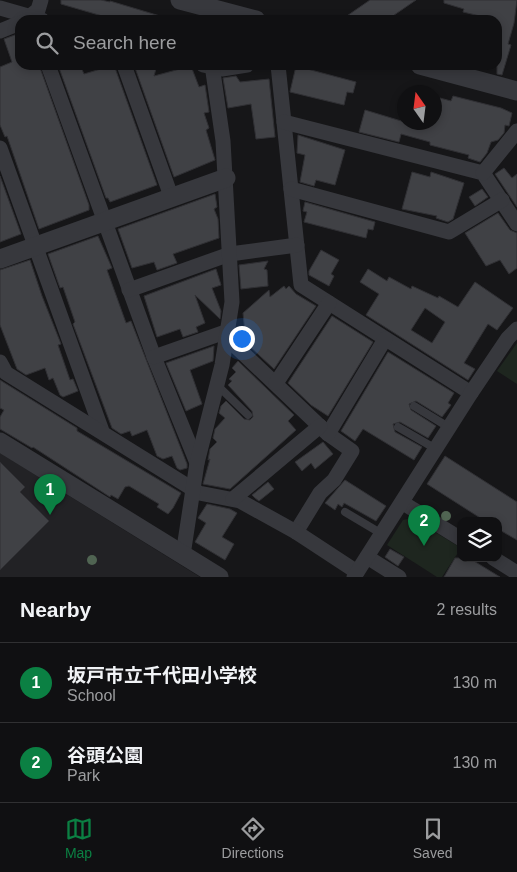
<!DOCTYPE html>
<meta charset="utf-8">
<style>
body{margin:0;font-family:Arial,"Noto Sans JP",sans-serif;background:#19191b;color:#f1f3f6}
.controls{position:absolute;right:15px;bottom:15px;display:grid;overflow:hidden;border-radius:10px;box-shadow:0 2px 8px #0003}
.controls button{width:45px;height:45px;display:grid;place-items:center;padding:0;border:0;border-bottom:1px solid #303032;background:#101012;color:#f1f3f6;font:25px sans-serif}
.compass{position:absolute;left:397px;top:85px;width:45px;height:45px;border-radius:50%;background:#101012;box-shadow:0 2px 8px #0003;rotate:346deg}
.you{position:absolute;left:241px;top:338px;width:18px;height:18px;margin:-12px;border:4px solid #fff;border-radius:50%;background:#1a73e8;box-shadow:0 0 0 8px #1a73e833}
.badge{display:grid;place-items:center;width:32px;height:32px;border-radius:50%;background:#0b8043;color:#fff;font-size:16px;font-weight:700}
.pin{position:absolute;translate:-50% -41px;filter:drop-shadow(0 1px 2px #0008)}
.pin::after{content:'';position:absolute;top:26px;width:18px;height:15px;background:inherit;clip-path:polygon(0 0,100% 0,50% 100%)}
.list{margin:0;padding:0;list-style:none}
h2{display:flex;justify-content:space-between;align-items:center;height:65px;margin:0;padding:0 20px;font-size:21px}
h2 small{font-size:16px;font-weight:400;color:#9c9d9f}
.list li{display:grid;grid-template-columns:32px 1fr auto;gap:15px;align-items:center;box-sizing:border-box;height:80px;padding:0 20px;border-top:1px solid #303032}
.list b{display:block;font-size:19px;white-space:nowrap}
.list p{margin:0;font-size:16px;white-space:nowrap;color:#9c9d9f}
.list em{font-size:16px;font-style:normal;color:#9c9d9f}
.icon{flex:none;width:28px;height:28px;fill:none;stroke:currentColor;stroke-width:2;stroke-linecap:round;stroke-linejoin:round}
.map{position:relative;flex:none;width:517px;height:577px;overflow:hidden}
.search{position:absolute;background:#101012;box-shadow:0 2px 8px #0003;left:15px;right:15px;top:15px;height:55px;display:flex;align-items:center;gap:12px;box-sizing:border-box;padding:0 18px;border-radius:15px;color:#9c9d9f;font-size:19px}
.sheet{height:225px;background:#101012}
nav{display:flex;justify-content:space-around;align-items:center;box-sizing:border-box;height:70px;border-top:1px solid #303032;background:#101012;font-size:14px;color:#9c9d9f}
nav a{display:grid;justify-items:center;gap:2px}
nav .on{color:#0b8043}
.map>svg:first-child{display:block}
</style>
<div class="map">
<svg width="517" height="577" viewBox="0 0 517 577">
<rect width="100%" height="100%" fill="#161618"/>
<path fill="#222225" d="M0,453L200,577H0Z"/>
<g fill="#1e261f">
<path d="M517,343V384L497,371Z"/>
<path d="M412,518L461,548L442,577H437L387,545L403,520Z"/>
</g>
<g fill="#404145" stroke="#303034" fill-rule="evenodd">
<path d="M61,0H101L110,2V1L160,16V20H116L61,4Z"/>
<path d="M370,0H416L387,20H341Z"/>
<path d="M444,0H517L514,23L508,44L511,45L502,75L497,74V20L463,12L464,9L444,3Z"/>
<path d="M20,33V65H39L89,205V210L39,229L7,136L5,137L0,125V67L12,62L4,39Z"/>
<path d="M58,65H80L84,74L114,65L157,185L110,202L108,198H106Z"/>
<path d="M134,65H157L154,76L191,66L199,87L205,85L209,112L204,113L209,128L206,130L215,160L174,177Z"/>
<path d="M296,66L356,82L353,93L347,92L344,105L290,92Z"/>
<path d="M236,76L240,82L269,79L275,137L256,139L251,104L228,108L223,78Z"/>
<path d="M453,96L501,108L512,113L509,126L505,125L504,133L498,140L491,142L487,153L480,162L468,158L469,155L430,145V142L401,134L399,142L359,132L365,110L421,127L422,122H434L437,101L440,98L451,101Z"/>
<path d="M298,135L345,150L335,185L316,180L314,186L300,182L305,155L297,153Z"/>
<path d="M504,168L512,178L517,174V207L495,174Z"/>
<path d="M412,172L430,177L431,172L464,183L453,219L448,222L436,218L437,216L402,209Z"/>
<path d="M0,176L21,234L0,242Z"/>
<path d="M482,189L488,197L475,206L469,197Z"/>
<path d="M215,194L217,207L214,209L218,219L219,238L173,254L177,263L157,270L154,262L132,268L118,229Z"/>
<path d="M305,202L375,222L373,230L368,229L366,238L304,222L307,212L303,211Z"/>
<path d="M498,213L510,230L517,233V268L509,274L500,260L486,266L465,233Z"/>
<path d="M98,236L112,268L107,270L126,323L131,321L187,464V468L180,470L177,468L172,456L163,459L157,456L147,430L132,436L130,431L121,434L112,428L73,324L75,322L63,287L60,288L48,254Z"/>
<path d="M321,250L339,260L331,274L334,276L329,286L309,275V271Z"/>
<path d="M30,260L42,296L61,344L58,345L70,380L73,379L78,391L63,397L60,395L53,378L49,380L45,368L26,375L17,369L0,325V270Z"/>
<path d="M268,261L264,269L267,270L268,286L241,289L239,265Z"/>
<path d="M216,269L221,285L212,288L221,311L220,319L195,295L205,323L196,327L198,332L183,337L180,329L157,337L144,296Z"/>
<path d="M368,269L387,281L389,277L411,289L412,286L438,298L439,296L458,307L475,282L513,308L497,330L488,324L464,363L475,369L468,380L366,315L379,294L360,282ZM425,308L445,322L432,343L411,330Z"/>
<path d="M284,286L286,289L289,286L296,294L316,306L274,369L246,343L243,313L269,290L270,297Z"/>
<path d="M332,316L373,342L328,416L311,405L288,383Z"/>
<path d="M214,346L213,361L190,370L202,404L186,411L166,363Z"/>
<path d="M388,352L454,393L448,403L451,405L442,417L416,401L409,404L411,410L436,426L428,438L400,422L393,424L395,432L422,447L414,460L363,429L355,441L341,431Z"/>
<path d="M238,361L294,415L288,421L296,430L230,489L203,484L210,459L208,460L210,449L217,442L213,438L215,429L225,418L219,413L221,406L226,401L244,419L250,420L253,417L252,411L228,385L232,381L229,379L236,372L232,368Z"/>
<path d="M0,380L77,428V431L181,493L173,508L168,514L157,507L159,504L129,486L125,487L118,499L111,495L110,497L33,447L32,448L0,429V417L4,410L0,408Z"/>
<path d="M323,442L333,454L315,469L311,463L302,471L295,462Z"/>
<path d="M445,456L517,502V540L498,529V521H485L427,484Z"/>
<path d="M0,462L25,487L20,492L49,521L0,570Z"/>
<path d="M345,480L386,506L376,521L344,503L342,507L338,504L335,510L325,503Z"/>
<path d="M268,482L274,489L259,501L255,498L252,495Z"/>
<path d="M207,504L230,509L237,513L222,537L234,544L225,560L195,542L206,523L198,518Z"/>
<path d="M390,549L404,557L398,566L385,557Z"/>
<path d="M455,558H469L500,577H444Z"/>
</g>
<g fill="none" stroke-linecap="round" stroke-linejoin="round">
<g stroke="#37383d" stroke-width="8">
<path d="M217,385L248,415"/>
<path d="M414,406L450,428"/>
<path d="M398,427L436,449"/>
<path d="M345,512L382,534"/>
</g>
<g stroke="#37383d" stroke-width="15">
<path d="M0,8L42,20"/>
<path d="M25,20L38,10L41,0"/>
<path d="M0,31L20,23"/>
<path d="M48,65L154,357L197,463"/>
<path d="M124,65L171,196"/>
<path d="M203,65L222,69L247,65"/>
<path d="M278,65L301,285L471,393"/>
<path d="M284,122L483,173L517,224"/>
<path d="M0,148L102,431"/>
<path d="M483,173L517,131"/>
<path d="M291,189L449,232L502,200"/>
<path d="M129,290L230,254L297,245"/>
<path d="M227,338L328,434L352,451L334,480L320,493L296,532"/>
<path d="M154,357L228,331"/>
<path d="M0,362L6,373L199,493L240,501L296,532L357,572"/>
<path d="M276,383L329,303"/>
<path d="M328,434L385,339"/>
<path d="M233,499L320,426"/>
<path d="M403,503L461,539"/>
<path d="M183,555L197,463L222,365L232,302L223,141L212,65"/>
<path d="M367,557L399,577"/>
<path d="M493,558L517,573"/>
<path d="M354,577L471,393L508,338L517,329"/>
</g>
<g stroke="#37383d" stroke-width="19">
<path d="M180,0L256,20"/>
<path d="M420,65L517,91"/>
<path d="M0,259L226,178"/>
<path d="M0,442L219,577"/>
</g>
</g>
<g fill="#506452">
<circle cx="446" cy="516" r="5"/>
<circle cx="92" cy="560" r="5"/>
</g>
</svg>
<div class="controls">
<button><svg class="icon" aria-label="layers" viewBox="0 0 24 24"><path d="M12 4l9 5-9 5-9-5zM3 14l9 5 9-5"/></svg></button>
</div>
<svg class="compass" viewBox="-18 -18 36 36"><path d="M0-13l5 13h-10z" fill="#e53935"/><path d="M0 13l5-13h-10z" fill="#9c9d9f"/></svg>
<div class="you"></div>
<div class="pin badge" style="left:50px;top:515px">1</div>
<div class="pin badge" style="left:424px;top:546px">2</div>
<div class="search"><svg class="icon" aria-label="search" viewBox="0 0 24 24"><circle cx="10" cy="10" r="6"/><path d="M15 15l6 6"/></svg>Search here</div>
</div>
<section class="sheet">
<h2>Nearby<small>2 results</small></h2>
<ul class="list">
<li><span class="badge">1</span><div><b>坂戸市立千代田小学校</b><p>School</p></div><em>130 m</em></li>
<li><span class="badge">2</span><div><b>谷頭公園</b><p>Park</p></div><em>130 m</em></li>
</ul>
</section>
<nav>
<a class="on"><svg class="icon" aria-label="map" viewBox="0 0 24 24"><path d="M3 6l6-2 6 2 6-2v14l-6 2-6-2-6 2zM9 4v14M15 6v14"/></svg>Map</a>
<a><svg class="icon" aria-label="directions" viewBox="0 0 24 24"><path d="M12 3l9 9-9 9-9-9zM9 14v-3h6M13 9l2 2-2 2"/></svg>Directions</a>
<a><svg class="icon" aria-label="saved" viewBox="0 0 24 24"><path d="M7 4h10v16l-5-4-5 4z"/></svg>Saved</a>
</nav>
